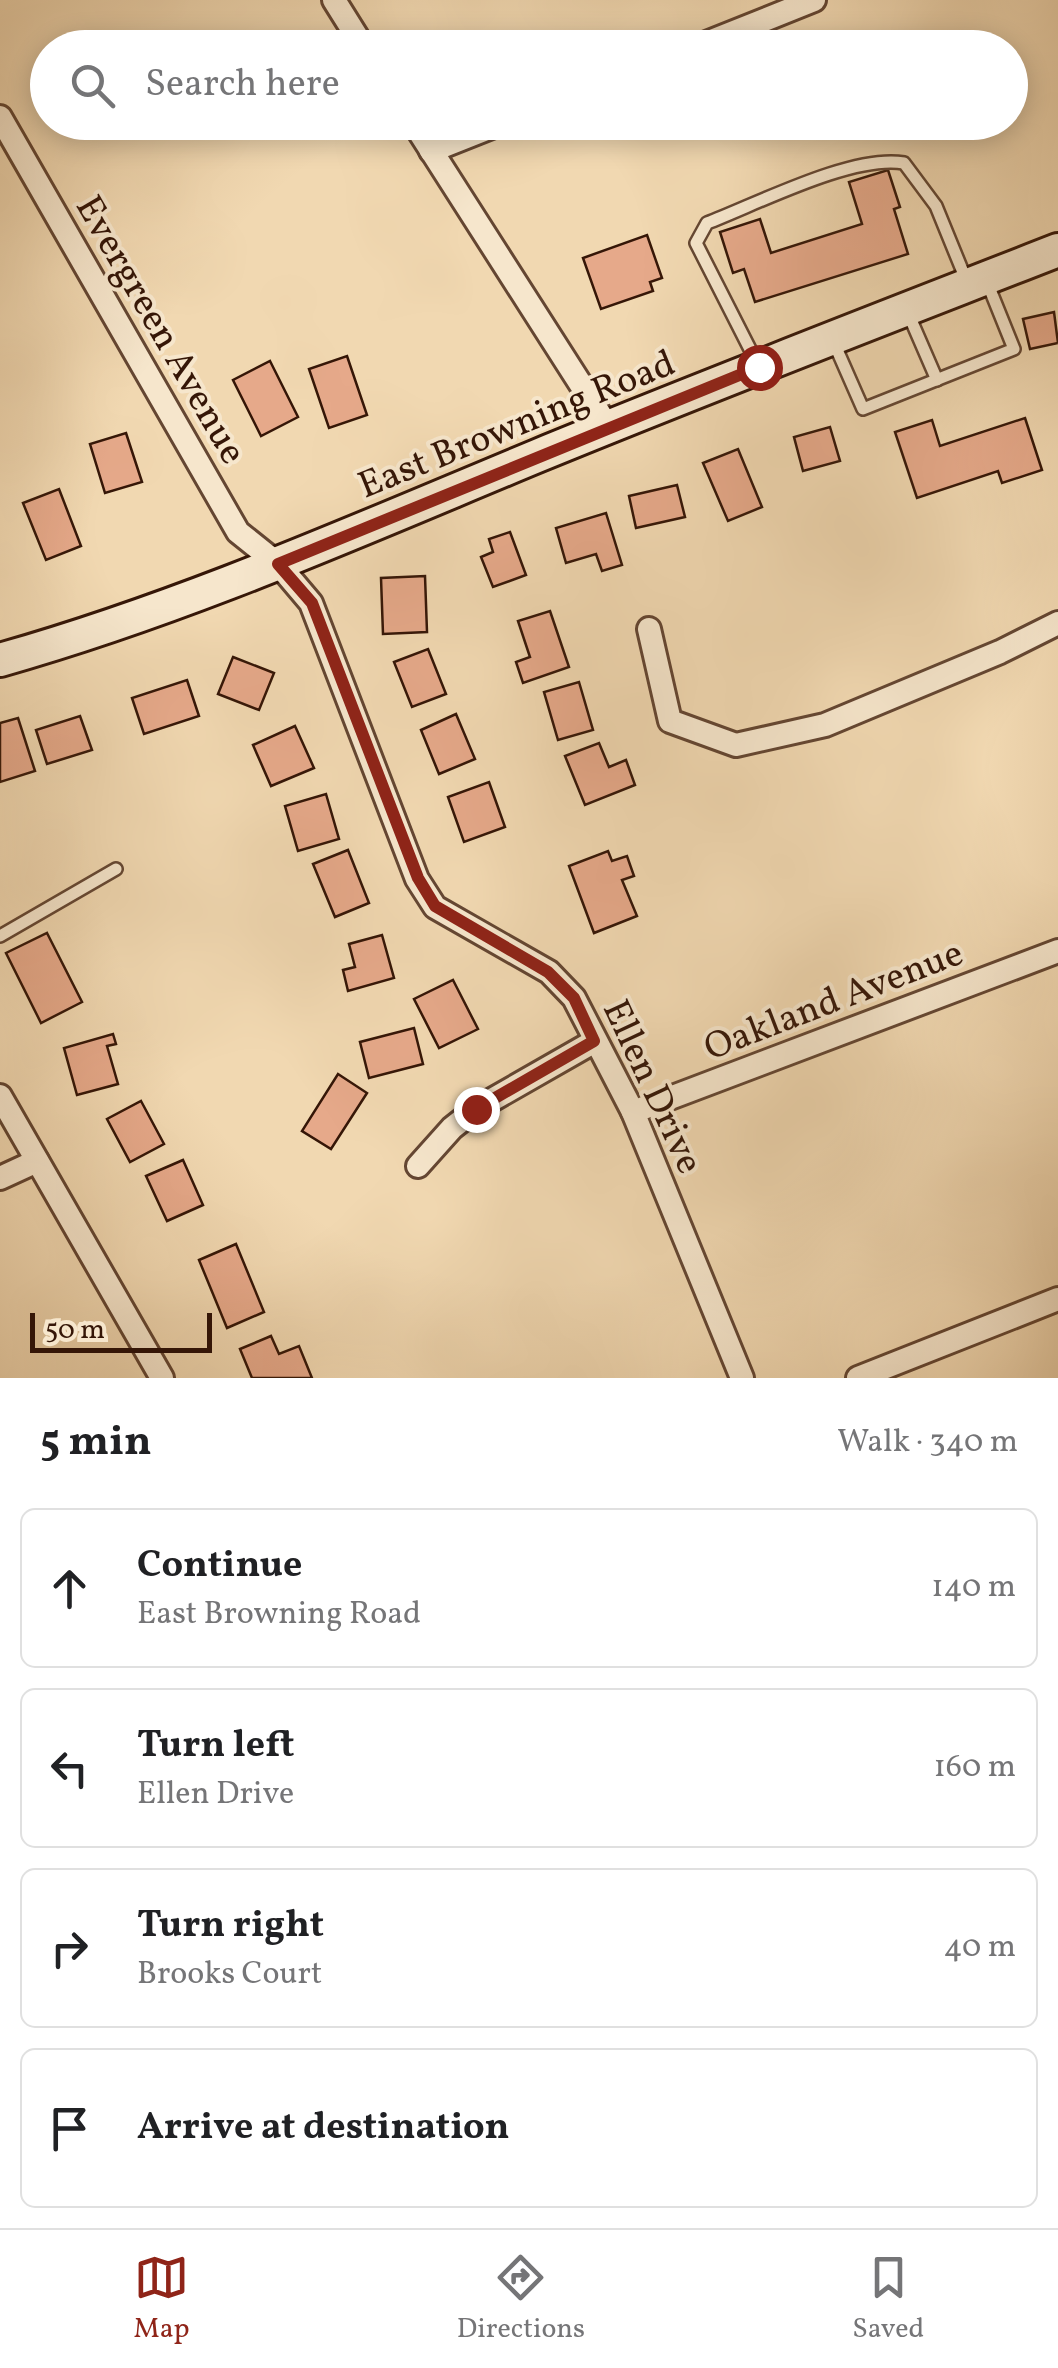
<!DOCTYPE html>
<meta charset="utf-8">
<style>
body{margin:0;font-family:Vollkorn,serif;background:#f6f6f6;color:#202124}
.scale{position:absolute;left:30px;bottom:25px;width:182px;box-sizing:border-box;padding-left:10px;border:5px solid #351607;border-top:0;font-size:28px;line-height:35px;white-space:nowrap;color:#351607;-webkit-text-stroke:8px #f6e6cc;paint-order:stroke}
.stop{position:absolute;width:30px;height:30px;margin:-22px;border:8px solid #8f2418;border-radius:50%;background:#fff}
.stop.end{background:#8f2418;border-color:#fff;box-shadow:0 2px 10px #0008}
.list{margin:0;padding:0;list-style:none}
h2{display:flex;justify-content:space-between;align-items:center;height:130px;margin:0;padding:0 40px;font-size:42px}
h2 small{font-size:32px;font-weight:400;color:#757577}
.list li{display:grid;grid-template-columns:65px 1fr auto;gap:30px;align-items:center;box-sizing:border-box;height:160px;margin:0 20px 20px;padding:0 20px;border:2px solid #e0e0e0;border-radius:15px}
.list b{display:block;font-size:38px;white-space:nowrap}
.list p{margin:0;font-size:32px;white-space:nowrap;color:#757577}
.list em{font-size:32px;font-style:normal;color:#757577}
.icon{flex:none;width:55px;height:55px;fill:none;stroke:currentColor;stroke-width:2;stroke-linecap:round;stroke-linejoin:round}
.map{position:relative;flex:none;width:1058px;height:1378px;overflow:hidden}
.search{position:absolute;background:#fff;box-shadow:0 5px 25px #0003;left:30px;right:30px;top:30px;height:110px;display:flex;align-items:center;gap:25px;box-sizing:border-box;padding:0 35px;border-radius:55px;color:#757577;font-size:38px}
.sheet{height:850px;background:#fff}
nav{display:flex;justify-content:space-around;align-items:center;box-sizing:border-box;height:140px;border-top:2px solid #e0e0e0;background:#fff;font-size:28px;color:#757577}
nav a{display:grid;justify-items:center;gap:5px}
nav .on{color:#8f2418}
.map>svg:first-child{display:block}
</style>
<div class="map">
<svg width="1058" height="1378" viewBox="0 0 1058 1378">
<rect width="100%" height="100%" fill="#f1d8b1"/>
<filter id="stains"><feTurbulence type="fractalNoise" baseFrequency=".002" numOctaves="4"/><feColorMatrix values="0 0 0 0 .2 0 0 0 0 .09 0 0 0 0 .02 0 0 0 .5 -.17"/></filter>
<radialGradient id="worn" r=".72"><stop offset=".6" stop-color="#630" stop-opacity="0"/><stop offset="1" stop-color="#630" stop-opacity=".3"/></radialGradient>
<g fill="#e6a98a" stroke="#351607" stroke-width="2.5">
<path d="M888,170L900,207L894,209L908,254L755,302L744,269L733,273L720,232L760,219L771,253L862,224L849,182Z"/>
<path d="M647,235L662,278L650,282L653,291L601,309L583,258Z"/>
<path d="M1054,312L1058,343L1030,349L1023,319Z"/>
<path d="M347,356L367,415L329,428L309,369Z"/>
<path d="M270,361L298,417L261,436L233,380Z"/>
<path d="M1025,418L1042,470L1002,483L998,471L917,498L895,432L932,420L940,446Z"/>
<path d="M830,427L840,461L803,471L794,437Z"/>
<path d="M126,433L142,482L105,493L90,444Z"/>
<path d="M738,449L762,507L728,521L703,463Z"/>
<path d="M677,485L685,517L636,528L629,496Z"/>
<path d="M59,489L81,546L46,560L23,503Z"/>
<path d="M606,513L622,565L602,571L596,554L566,563L556,528Z"/>
<path d="M510,532L526,575L493,587L481,557L493,552L489,539Z"/>
<path d="M425,576L427,632L383,634L381,578Z"/>
<path d="M550,611L569,667L523,683L516,662L530,657L518,621Z"/>
<path d="M428,649L446,694L412,707L394,662Z"/>
<path d="M233,657L274,673L259,710L218,694Z"/>
<path d="M187,680L199,716L144,734L132,698Z"/>
<path d="M579,682L593,730L558,740L544,692Z"/>
<path d="M456,714L475,759L439,774L421,730Z"/>
<path d="M80,716L92,750L47,764L36,730Z"/>
<path d="M18,718L35,771L0,782V723Z"/>
<path d="M295,726L314,768L271,786L253,745Z"/>
<path d="M599,743L609,767L626,760L635,785L585,805L565,756Z"/>
<path d="M489,782L505,827L464,842L448,797Z"/>
<path d="M326,794L339,839L298,851L285,806Z"/>
<path d="M348,850L369,903L335,917L313,864Z"/>
<path d="M608,851L612,861L627,856L634,876L622,880L637,916L594,933L569,866Z"/>
<path d="M47,933L82,1002L41,1023L6,953Z"/>
<path d="M382,935L394,978L348,991L343,970L355,967L349,944Z"/>
<path d="M453,980L478,1029L439,1048L414,999Z"/>
<path d="M414,1028L423,1064L369,1078L360,1042Z"/>
<path d="M113,1034L116,1044L107,1046L118,1084L77,1095L64,1048Z"/>
<path d="M338,1074L367,1093L331,1149L302,1131Z"/>
<path d="M141,1101L164,1144L130,1162L107,1119Z"/>
<path d="M183,1160L203,1205L167,1221L146,1176Z"/>
<path d="M236,1244L264,1312L227,1328L199,1260Z"/>
<path d="M271,1336L279,1354L299,1346L312,1378H252L240,1349Z"/>
</g>
<g fill="none" stroke-linecap="round" stroke-linejoin="round">
<defs>
<g id="lane">
<path d="M908,313L937,380"/>
<path d="M834,343L863,409L1014,349L987,282"/>
<path d="M757,363L696,243L707,223C757,204 853,154 904,163L936,206L967,282"/>
<path d="M0,936L116,869"/>
</g>
<g id="street">
<path d="M334,0L364,48"/>
<path d="M694,48L814,0"/>
<path d="M0,117L238,532L278,564L311,603L417,879L435,907L549,972L574,998L633,1112L742,1378"/>
<path d="M413,122L608,427"/>
<path d="M431,151L504,122"/>
<path d="M649,629L670,721L736,745L825,725L1000,652L1058,623"/>
<path d="M0,1096L162,1378"/>
<path d="M633,1112L1058,951"/>
<path d="M418,1166L452,1128L476,1109L595,1041"/>
<path d="M0,1178L37,1161"/>
<path d="M858,1378L1058,1299"/>
</g>
<path id="secondary" d="M0,660C184,608 361,529 537,456C710,385 884,318 1058,250"/>
</defs>
<use href="#lane" stroke="#644632" stroke-width="16"/>
<use href="#street" stroke="#644632" stroke-width="28"/>
<use href="#secondary" stroke="#351607" stroke-width="38"/>
<use href="#lane" stroke="#f6e6cc" stroke-width="11"/>
<use href="#street" stroke="#f6e6cc" stroke-width="22"/>
<use href="#secondary" stroke="#f6e6cc" stroke-width="32"/>
</g>
<g fill="none" stroke-linecap="round" stroke-linejoin="round">
<path stroke="#8f2418" stroke-width="12" d="M476,1109L594,1041L574,998L548,972L435,906L418,878L312,603L278,564L759,367"/>
</g>
<g text-anchor="middle" stroke-width="8" stroke-linejoin="round" paint-order="stroke">
<g font-size="38" fill="#351607" stroke="#f6e6cc">
<text transform="translate(162 329) rotate(60)" y="13">Evergreen Avenue</text>
<text transform="translate(516 423) rotate(-22)" y="13">East Browning Road</text>
<text transform="translate(833 999) rotate(-21)" y="13">Oakland Avenue</text>
<text transform="translate(654 1086) rotate(65)" y="13">Ellen Drive</text>
</g>
</g>
<rect width="100%" height="100%" filter="url(#stains)"/>
<rect width="100%" height="100%" fill="url(#worn)"/>
</svg>
<div class="scale">50 m</div>
<div class="stop" style="left:759px;top:367px"></div>
<div class="stop end" style="left:476px;top:1109px"></div>
<div class="search"><svg class="icon" aria-label="search" viewBox="0 0 24 24"><circle cx="10" cy="10" r="6"/><path d="M15 15l6 6"/></svg>Search here</div>
</div>
<section class="sheet">
<h2>5 min<small>Walk · 340 m</small></h2>
<ul class="list">
<li><svg class="icon" aria-label="ahead" viewBox="0 0 24 24"><path d="M12 20V5M6 11l6-6 6 6"/></svg><div><b>Continue</b><p>East Browning Road</p></div><em>140 m</em></li>
<li><svg class="icon" aria-label="left" viewBox="0 0 24 24"><path d="M17 20v-9H6M10 6l-5 5 5 5"/></svg><div><b>Turn left</b><p>Ellen Drive</p></div><em>160 m</em></li>
<li><svg class="icon" aria-label="right" viewBox="0 0 24 24"><path d="M7 20v-9h11M14 6l5 5-5 5"/></svg><div><b>Turn right</b><p>Brooks Court</p></div><em>40 m</em></li>
<li><svg class="icon" aria-label="arrive" viewBox="0 0 24 24"><path d="M6 21V4h12l-3 4 3 4H6"/></svg><div><b>Arrive at destination</b></div></li>
</ul>
</section>
<nav>
<a class="on"><svg class="icon" aria-label="map" viewBox="0 0 24 24"><path d="M3 6l6-2 6 2 6-2v14l-6 2-6-2-6 2zM9 4v14M15 6v14"/></svg>Map</a>
<a><svg class="icon" aria-label="directions" viewBox="0 0 24 24"><path d="M12 3l9 9-9 9-9-9zM9 14v-3h6M13 9l2 2-2 2"/></svg>Directions</a>
<a><svg class="icon" aria-label="saved" viewBox="0 0 24 24"><path d="M7 4h10v16l-5-4-5 4z"/></svg>Saved</a>
</nav>
